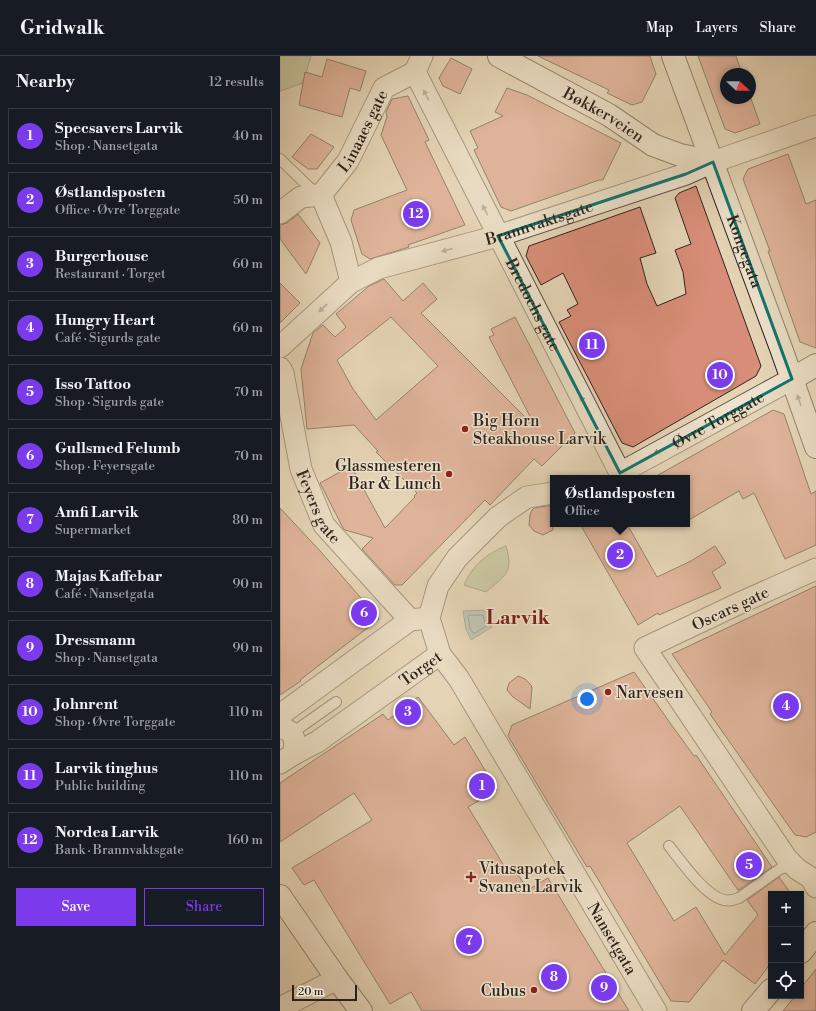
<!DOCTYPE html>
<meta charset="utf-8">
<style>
body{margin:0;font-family:"Libre Bodoni",serif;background:#20242c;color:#f1f3f6}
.controls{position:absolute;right:12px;bottom:12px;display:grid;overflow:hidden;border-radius:0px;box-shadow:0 2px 6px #0003}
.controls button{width:36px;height:36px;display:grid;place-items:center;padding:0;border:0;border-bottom:1px solid #363941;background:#171b24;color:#f1f3f6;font:20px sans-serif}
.compass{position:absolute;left:440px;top:12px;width:36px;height:36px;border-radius:50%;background:#171b24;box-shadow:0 2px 6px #0003;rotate:111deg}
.scale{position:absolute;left:12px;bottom:10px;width:65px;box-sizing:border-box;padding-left:4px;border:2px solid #2e231c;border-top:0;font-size:11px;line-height:14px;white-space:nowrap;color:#2e231c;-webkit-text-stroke:3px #ede2ce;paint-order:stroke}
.you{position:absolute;left:307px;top:643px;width:14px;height:14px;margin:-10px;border:3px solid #fff;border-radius:50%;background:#1a73e8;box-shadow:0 0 0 6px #1a73e833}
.badge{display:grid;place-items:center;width:26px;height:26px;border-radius:50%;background:#7c3aed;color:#fff;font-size:13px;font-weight:700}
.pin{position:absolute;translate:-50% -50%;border:2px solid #fff;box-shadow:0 1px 4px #0006}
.popup{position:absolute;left:270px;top:419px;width:140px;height:52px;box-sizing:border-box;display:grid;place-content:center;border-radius:0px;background:#171b24;filter:drop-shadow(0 1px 3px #0005);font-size:13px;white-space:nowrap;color:#9ea1a6}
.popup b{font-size:15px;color:#f1f3f6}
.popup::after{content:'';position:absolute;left:50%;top:100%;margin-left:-8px;border:8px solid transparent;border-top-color:#171b24}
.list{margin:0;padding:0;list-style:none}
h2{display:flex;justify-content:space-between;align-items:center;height:52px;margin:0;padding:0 16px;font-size:17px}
h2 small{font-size:13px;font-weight:400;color:#9ea1a6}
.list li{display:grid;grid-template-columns:26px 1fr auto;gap:12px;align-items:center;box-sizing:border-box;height:56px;margin:0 8px 8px;padding:0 8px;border:1px solid #363941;border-radius:0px}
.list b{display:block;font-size:15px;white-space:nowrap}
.list p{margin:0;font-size:13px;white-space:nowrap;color:#9ea1a6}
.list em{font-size:13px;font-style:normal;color:#9ea1a6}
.actions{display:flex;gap:8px;padding:12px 16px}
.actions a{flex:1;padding:9px 0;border:1px solid #7c3aed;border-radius:0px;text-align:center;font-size:14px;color:#7c3aed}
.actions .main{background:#7c3aed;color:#fff}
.icon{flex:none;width:22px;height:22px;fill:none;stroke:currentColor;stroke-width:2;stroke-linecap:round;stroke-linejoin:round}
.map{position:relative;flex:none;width:536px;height:955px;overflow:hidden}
header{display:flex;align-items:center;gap:24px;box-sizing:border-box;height:56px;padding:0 20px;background:#171b24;border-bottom:1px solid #363941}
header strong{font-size:19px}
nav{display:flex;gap:22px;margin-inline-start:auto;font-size:14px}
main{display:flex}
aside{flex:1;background:#171b24}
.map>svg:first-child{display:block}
</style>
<header>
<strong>Gridwalk</strong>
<nav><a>Map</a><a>Layers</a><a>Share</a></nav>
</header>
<main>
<aside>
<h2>Nearby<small>12 results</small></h2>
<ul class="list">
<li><span class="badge">1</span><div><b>Specsavers Larvik</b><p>Shop · Nansetgata</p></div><em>40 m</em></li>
<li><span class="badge">2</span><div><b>Østlandsposten</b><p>Office · Øvre Torggate</p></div><em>50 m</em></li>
<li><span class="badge">3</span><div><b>Burgerhouse</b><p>Restaurant · Torget</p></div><em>60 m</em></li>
<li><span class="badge">4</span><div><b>Hungry Heart</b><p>Café · Sigurds gate</p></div><em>60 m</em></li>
<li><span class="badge">5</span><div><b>Isso Tattoo</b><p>Shop · Sigurds gate</p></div><em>70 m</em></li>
<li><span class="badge">6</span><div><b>Gullsmed Felumb</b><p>Shop · Feyersgate</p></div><em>70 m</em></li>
<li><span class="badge">7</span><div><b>Amfi Larvik</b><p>Supermarket</p></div><em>80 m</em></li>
<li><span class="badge">8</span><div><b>Majas Kaffebar</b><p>Café · Nansetgata</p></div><em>90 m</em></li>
<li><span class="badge">9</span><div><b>Dressmann</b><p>Shop · Nansetgata</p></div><em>90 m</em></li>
<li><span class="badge">10</span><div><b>Johnrent</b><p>Shop · Øvre Torggate</p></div><em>110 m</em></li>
<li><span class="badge">11</span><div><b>Larvik tinghus</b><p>Public building</p></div><em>110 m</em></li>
<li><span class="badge">12</span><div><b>Nordea Larvik</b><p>Bank · Brannvaktsgate</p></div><em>160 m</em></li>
</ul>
<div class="actions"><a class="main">Save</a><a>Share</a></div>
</aside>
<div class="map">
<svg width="536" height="955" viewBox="0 0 536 955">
<rect width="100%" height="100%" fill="#e4d3b4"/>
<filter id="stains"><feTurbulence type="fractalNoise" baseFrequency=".005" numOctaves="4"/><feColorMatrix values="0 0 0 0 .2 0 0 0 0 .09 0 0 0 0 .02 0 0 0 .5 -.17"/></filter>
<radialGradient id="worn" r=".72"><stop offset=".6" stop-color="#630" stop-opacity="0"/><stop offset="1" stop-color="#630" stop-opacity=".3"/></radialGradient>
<g fill="#b1bd8f" stroke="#707056">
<path d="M0,0H31L23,27L0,35Z"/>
<path d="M226,490C234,517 225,519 206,536L184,529C192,510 207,497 226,490Z"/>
</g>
<path fill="#97b7b3" stroke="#6d7c77" d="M207,554L209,566L212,571L191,584L186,573L183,555Z"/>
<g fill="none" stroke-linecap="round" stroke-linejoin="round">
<path stroke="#626d68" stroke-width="1" d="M190,559H203L206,570L195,577H193L190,572L188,560Z"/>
</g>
<g fill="#d88d78" stroke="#2e231c" fill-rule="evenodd">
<path d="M258,0H370L376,18L362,46L352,49L327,37L329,34Z"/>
<path d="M418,0H456L462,18H446V42H470V40L480,68L455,77L445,73Z"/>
<path d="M171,2L192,13L180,38L163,30L159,22Z"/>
<path d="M47,3L86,15L80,35L70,32L62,61L19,49L25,16L42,21Z"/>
<path d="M227,32L247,39L341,87L323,124H319L231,155L221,151L194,94L198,92L190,75L223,60L215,56Z"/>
<path d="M128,40L149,84L145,86L185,169L128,189L129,191L90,203L82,198L71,164L74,154L127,134L101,79L107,61L106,56L112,43Z"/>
<path d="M31,78L54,91L37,113H28L12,101Z"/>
<path d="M508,98L526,148L536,144V292L520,286L488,195H490L463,123L468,113Z"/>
<path d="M416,130L481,310L476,320L353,391L342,387L279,266L291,260L287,254L298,248L283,217L261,229L246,200L249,190L360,151L376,197L360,202L367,228L377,250L406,238L403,216L395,194L411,188L395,142L399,137Z"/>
<path d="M18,158L40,187L26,218L0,183V169L7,167Z"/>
<path d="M104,223L123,245L143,227L157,243L141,257L256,372L209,281L214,279L211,273L235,261L295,377L262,410L254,403L210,449L205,444L122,529H115L82,493L93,482L65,474L63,472L40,427L71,410L105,472L135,441L134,440L137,437L96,396L98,395L74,369L27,373L21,313L33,277L43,269L55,281L66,271L56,258L89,230ZM111,261L158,310L96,364L73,333L57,304Z"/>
<path d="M0,227L20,247L0,267Z"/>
<path d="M493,354L504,358L531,438L536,435V489L505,503L474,437L463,443L459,435L407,465V422H373Z"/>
<path d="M273,449V474L263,479L254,475L249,469L250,459L252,454L254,452Z"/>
<path d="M0,452L42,497L99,563L20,624L21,625L0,639Z"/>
<path d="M300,468H347L377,521L411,505L435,490L446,507L432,516L441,532L379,559L378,557L358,569Z"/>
<path d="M536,530V776L526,781L515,779L430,658L432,656L392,598Z"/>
<path d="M354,616L393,671L414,700L416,699L492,811L459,834H458L400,750L347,787L394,865L416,851L445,899L478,859L467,844L499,821L511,838H491V907L475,928L443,904L409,946L391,945L310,810L307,811L228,680L232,669Z"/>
<path d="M238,620L245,623L251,629L252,632L250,653L233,641L227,634L229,627Z"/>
<path d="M138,641L174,689L185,681L217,734L188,751L229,818L235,814L248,834L268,822L349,955H142L131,936L110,948L34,824L24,829L12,812L92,764L74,737L0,786V727L103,658L108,664Z"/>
<path d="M536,913V955H503L515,940H521V932Z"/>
</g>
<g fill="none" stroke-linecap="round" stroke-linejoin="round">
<defs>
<g id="lane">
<path d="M0,103L29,131L39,138"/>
<path d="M12,677L56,646"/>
<path d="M389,790C401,805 425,840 444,844C449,845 454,844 459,842L500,813L514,809"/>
</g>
<g id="street">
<path id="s1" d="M135,16L340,417L512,323"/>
<path id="s2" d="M41,139L68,105L104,32L135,16L142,0"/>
<path d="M41,139L61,186L71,226"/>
<path d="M0,157L21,141L41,139"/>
<path id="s3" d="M0,291L71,226L99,212L218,180L406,118L433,106L536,70"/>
<path id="s4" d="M0,312L3,317L21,413L44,469L130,564L149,562"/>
<path d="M536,513L462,546L365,592L507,803L517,813L531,822L536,831"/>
<path d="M160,598L149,562L158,530L177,502L218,461L247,441L273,437"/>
<path d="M0,659L130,564"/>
<path d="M0,670L12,677L15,686L14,698L0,707"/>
<path id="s5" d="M14,698L37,686L160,598L179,623L376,955"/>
<path d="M0,952L57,923"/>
</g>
<g id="secondary">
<path id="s6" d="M219,0L329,59L373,89L400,99L433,106"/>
<path id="s7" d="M393,0L502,295L536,391"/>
<path d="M512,323L536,309"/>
<path d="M0,840L57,923L81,955"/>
<path d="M521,896L536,877"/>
<path d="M473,955L491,934"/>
</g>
</defs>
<use href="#lane" stroke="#5c4f42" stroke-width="12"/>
<use href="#street" stroke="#5c4f42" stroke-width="23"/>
<use href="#secondary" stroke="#2e231c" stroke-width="24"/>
<use href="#lane" stroke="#ede2ce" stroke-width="10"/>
<use href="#street" stroke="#ede2ce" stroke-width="21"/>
<use href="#secondary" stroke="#ede2ce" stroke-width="22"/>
</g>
<defs><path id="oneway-solid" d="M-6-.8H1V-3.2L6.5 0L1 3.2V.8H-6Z"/></defs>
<g fill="#8e8275">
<use href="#oneway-solid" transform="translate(146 39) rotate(-117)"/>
<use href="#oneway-solid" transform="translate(205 154) rotate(-117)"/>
<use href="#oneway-solid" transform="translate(167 194) rotate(165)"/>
<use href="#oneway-solid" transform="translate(43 252) rotate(137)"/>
<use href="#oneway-solid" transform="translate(519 344) rotate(-109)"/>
<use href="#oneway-solid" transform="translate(303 345) rotate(-117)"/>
<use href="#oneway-solid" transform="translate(379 395) rotate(151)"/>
</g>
<path d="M0 0H536V955H0ZM433,106L512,323L340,417L218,180L406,118Z" fill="#e4d3b4" fill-opacity=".55" fill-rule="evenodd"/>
<path fill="none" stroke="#0f766e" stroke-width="3" stroke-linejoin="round" d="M433,106L512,323L340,417L218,180L406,118Z"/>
<g fill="#8f2418" stroke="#ede2ce" stroke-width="1.5">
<circle cx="185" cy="373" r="4"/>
<circle cx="169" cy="418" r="4"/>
<circle cx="328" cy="636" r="4"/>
<path d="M189 815h4v4h4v4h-4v4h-4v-4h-4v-4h4z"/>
<circle cx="254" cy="934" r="4"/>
</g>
<g text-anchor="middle" stroke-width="3" stroke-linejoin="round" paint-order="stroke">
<g font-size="16" fill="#2e231c" stroke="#ede2ce">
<text dy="6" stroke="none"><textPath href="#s6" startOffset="120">Bøkkerveien</textPath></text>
<text dy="6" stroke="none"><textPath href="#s2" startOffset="77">Linaaes gate</textPath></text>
<text dy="6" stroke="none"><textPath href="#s3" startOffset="294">Brannvaktsgate</textPath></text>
<text dy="6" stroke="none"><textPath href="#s7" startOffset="208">Kongegata</textPath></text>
<text dy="6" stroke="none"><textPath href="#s1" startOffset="261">Bredochs gate</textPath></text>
<text dy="6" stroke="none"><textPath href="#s1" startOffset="562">Øvre Torggate</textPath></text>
<text dy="6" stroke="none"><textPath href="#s4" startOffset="145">Feyers gate</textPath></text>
<text transform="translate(450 552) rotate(-25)" y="6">Oscars gate</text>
<text dy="6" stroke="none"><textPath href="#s5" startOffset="153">Torget</textPath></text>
<text dy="6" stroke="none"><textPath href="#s5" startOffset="510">Nansetgata</textPath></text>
</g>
<g font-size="16" fill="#2e231c" stroke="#ede2ce" text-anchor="start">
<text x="193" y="370">Big Horn<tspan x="193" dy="18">Steakhouse Larvik</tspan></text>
<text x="161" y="415" text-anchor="end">Glassmesteren<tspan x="161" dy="18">Bar &amp; Lunch</tspan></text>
<text x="336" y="642">Narvesen</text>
<text x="199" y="818">Vitusapotek<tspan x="199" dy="18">Svanen Larvik</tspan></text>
<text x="246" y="940" text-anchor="end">Cubus</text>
</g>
<g font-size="20" font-weight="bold" fill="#7a1f14" stroke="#ede2ce">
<text x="238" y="568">Larvik</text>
</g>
</g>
<rect width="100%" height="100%" filter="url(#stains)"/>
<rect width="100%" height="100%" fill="url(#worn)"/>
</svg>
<div class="controls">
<button>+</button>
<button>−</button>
<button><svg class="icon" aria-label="locate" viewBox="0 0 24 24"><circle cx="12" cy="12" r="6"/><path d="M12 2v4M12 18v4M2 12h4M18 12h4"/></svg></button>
</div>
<svg class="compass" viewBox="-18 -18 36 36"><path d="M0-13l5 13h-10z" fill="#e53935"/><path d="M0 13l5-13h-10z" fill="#9ea1a6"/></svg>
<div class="scale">20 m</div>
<div class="you"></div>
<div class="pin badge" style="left:202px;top:730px">1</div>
<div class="pin badge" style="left:340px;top:499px">2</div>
<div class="popup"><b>Østlandsposten</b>Office</div>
<div class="pin badge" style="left:128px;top:656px">3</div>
<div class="pin badge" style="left:506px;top:650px">4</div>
<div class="pin badge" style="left:469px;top:809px">5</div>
<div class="pin badge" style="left:84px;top:557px">6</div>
<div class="pin badge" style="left:189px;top:885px">7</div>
<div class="pin badge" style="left:274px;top:921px">8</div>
<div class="pin badge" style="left:324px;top:932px">9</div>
<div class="pin badge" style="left:440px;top:319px">10</div>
<div class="pin badge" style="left:312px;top:289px">11</div>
<div class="pin badge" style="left:136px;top:158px">12</div>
</div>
</main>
